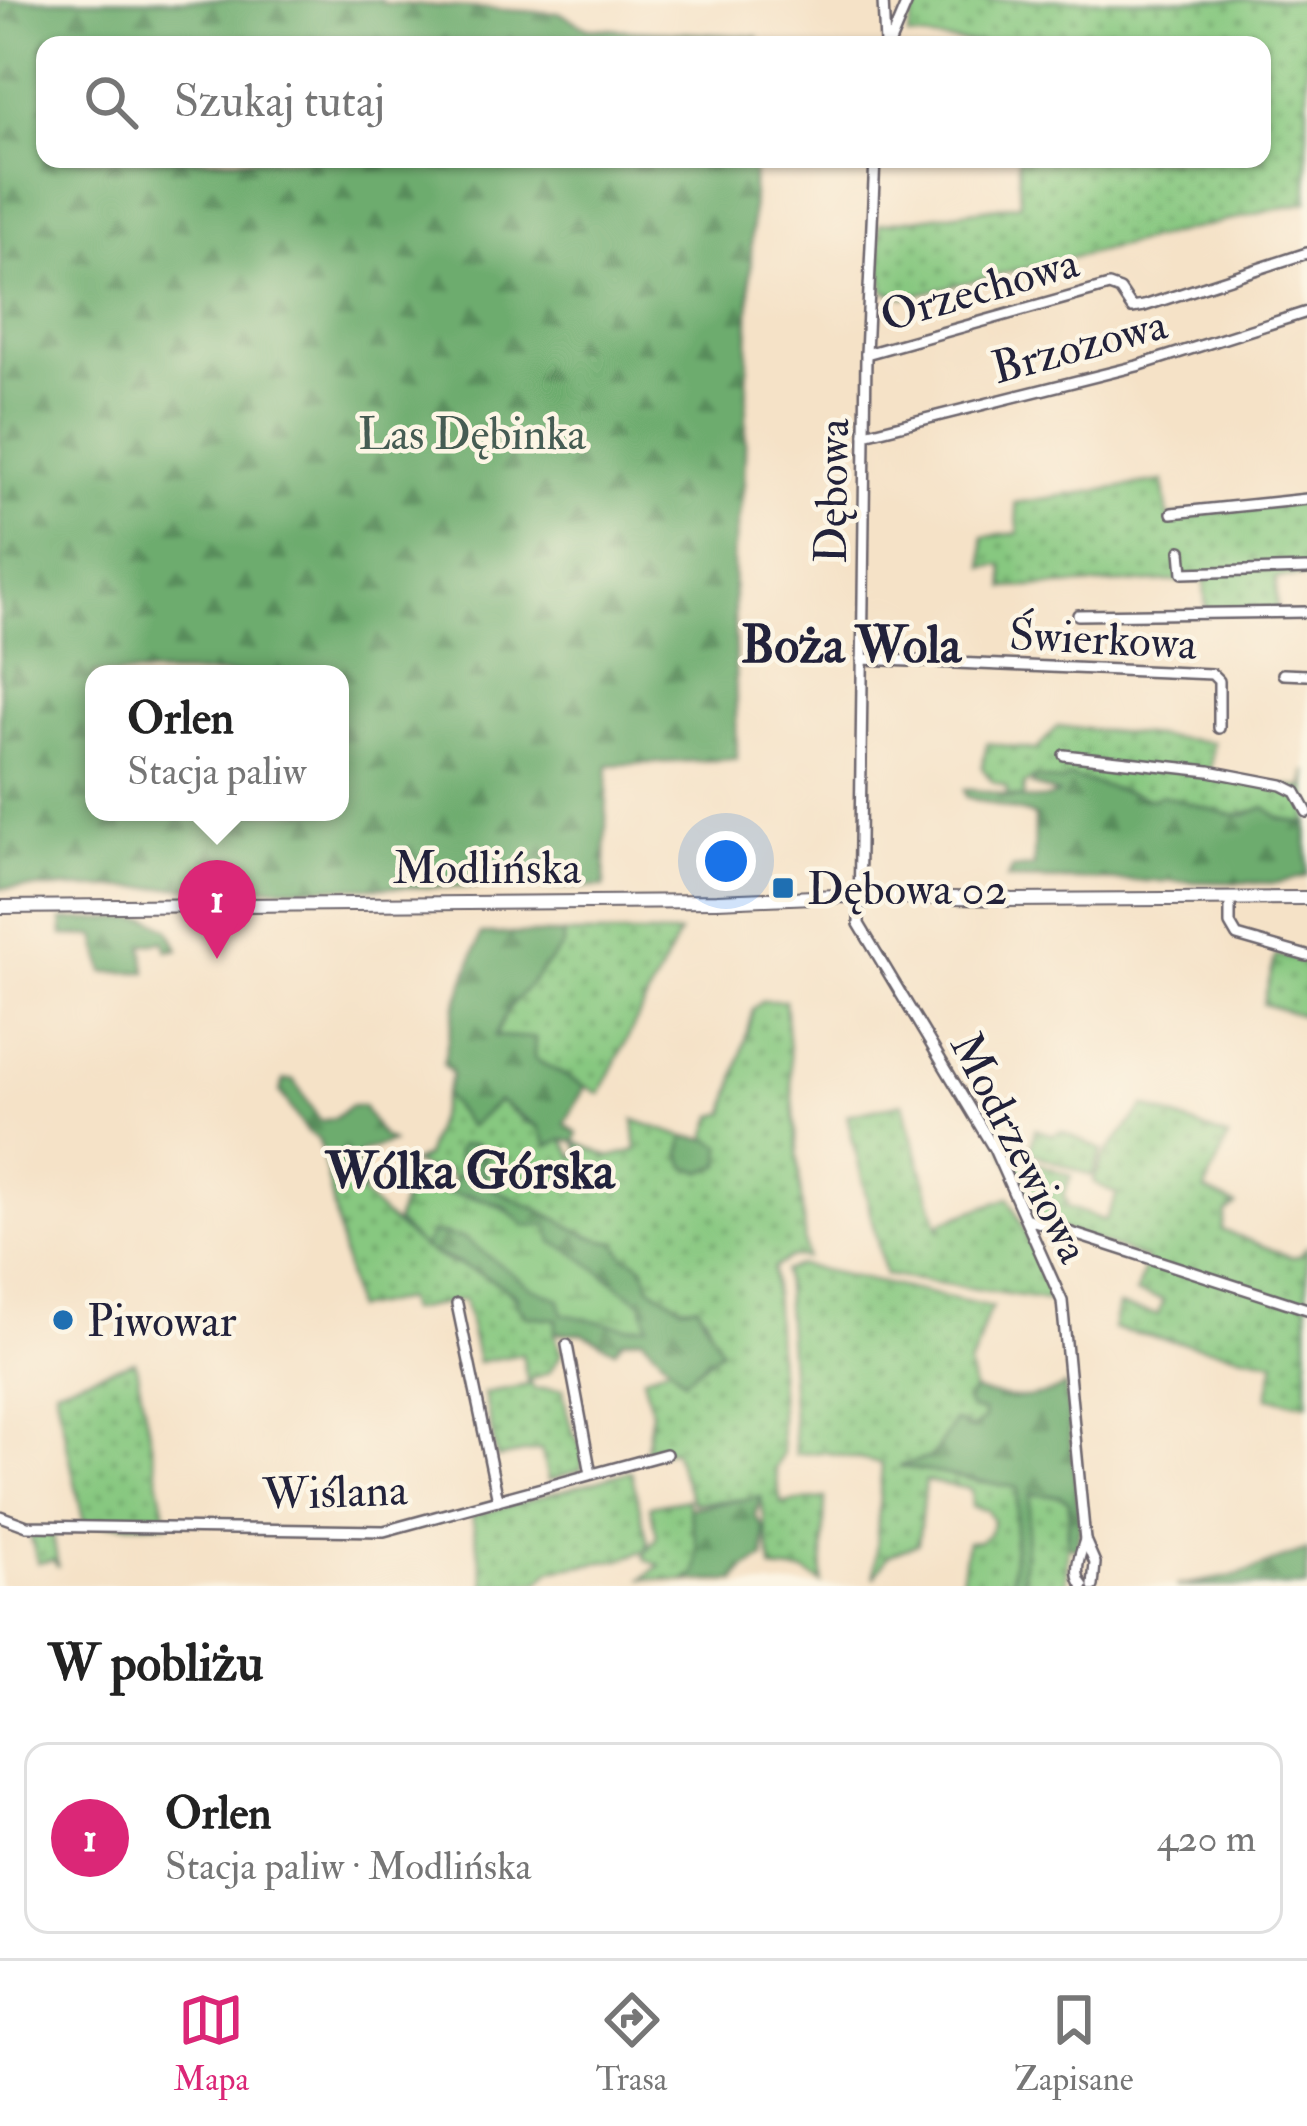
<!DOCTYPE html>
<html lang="pl">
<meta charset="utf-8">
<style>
body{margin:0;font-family:"IM FELL Double Pica",serif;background:#f6f6f6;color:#222}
.you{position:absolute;left:726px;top:861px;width:42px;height:42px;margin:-30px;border:9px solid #fff;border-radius:50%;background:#1a73e8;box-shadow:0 0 0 18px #1a73e833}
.badge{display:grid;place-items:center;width:78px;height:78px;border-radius:50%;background:#db2777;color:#fff;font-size:39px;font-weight:700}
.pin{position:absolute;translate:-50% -99px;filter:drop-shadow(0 3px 6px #0008)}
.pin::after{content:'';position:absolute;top:63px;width:42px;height:36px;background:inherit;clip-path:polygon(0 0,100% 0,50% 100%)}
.popup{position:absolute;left:85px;top:665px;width:264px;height:156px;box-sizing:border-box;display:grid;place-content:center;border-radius:24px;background:#fff;filter:drop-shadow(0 3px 9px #0005);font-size:39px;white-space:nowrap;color:#767676}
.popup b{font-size:45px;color:#222}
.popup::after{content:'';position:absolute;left:50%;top:100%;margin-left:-24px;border:24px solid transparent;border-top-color:#fff}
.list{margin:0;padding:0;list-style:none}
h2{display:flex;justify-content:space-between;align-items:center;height:156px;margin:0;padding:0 48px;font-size:51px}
h2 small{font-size:39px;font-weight:400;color:#767676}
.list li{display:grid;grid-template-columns:78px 1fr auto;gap:36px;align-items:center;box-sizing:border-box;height:192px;margin:0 24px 24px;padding:0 24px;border:3px solid #e0e0e0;border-radius:24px}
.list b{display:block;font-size:45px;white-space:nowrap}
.list p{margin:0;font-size:39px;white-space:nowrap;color:#767676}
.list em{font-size:39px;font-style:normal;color:#767676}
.icon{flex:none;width:66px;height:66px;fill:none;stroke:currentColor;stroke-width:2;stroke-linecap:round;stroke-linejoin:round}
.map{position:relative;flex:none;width:1307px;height:1586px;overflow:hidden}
.search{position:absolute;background:#fff;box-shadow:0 3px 9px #0004;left:36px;right:36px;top:36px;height:132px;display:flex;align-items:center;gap:30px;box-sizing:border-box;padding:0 42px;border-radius:24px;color:#767676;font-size:45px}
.sheet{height:372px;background:#fff}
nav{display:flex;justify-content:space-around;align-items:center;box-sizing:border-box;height:168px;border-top:3px solid #e0e0e0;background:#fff;font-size:33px;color:#767676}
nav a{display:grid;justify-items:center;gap:6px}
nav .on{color:#db2777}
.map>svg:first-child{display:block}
</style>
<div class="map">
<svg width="1307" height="1586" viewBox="0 0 1307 1586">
<defs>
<pattern id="grass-dots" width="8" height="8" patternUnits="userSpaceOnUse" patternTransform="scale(3)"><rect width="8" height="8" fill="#87c880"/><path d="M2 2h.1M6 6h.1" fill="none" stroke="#6ea26a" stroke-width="1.8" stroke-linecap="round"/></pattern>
<pattern id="forest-firs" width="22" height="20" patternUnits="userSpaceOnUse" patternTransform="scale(3)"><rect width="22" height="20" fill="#6dac6e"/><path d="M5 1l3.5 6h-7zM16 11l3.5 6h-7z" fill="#598c5c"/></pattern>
<pattern id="wetland-marsh" width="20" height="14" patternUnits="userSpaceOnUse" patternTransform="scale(3)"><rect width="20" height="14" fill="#87c880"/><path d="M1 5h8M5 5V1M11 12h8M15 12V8" fill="none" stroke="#6ea26a"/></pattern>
</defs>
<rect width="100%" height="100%" fill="#fcf5e5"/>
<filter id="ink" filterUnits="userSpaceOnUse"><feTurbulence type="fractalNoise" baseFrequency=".00833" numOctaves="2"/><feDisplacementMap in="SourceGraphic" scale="24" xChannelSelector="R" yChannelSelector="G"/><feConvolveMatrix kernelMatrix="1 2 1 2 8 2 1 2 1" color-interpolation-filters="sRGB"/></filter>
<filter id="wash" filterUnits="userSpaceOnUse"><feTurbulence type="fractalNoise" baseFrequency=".004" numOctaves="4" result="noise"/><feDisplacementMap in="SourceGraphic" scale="48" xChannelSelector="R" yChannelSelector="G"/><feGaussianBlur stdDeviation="2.7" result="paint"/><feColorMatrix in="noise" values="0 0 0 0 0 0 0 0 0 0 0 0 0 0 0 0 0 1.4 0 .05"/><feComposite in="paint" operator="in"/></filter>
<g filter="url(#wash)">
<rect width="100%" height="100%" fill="#f5e2c7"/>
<g fill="url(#grass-dots)" stroke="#54755e" stroke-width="3">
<path d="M916,0H1307V202L905,297L884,291L879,224L1020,204L1018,159H1262V45H991L908,37Z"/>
<path d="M1163,481L1168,517L1307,502V576L1276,578L1277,610L1206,611L1204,580L1005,588L1003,565L984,567L983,537L1019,533L1015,503Z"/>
<path d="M1058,726L1213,742L1210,778L1304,788L1307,770V824L1252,811C1217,826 1180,789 1152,799L1070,777L1061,782L1034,778L1024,785L1023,798L1006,796L1007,788L992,781L982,768L987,743L1036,750Z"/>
<path d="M563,934H679L600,1094L494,1037L509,1008L562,946Z"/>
<path d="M1276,955L1307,963V1017L1263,1004Z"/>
<path d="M762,1001H785L806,1258L791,1257L773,1268L782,1454L775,1469L781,1503L825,1498L822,1583L805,1572L772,1569L761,1498L693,1503L673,1450L645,1456L652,1412L643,1377L670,1365L684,1380L710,1330L706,1315L681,1306L650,1286C647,1271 641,1260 626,1258L615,1242C588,1239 574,1228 551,1216C530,1205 508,1198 488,1185L486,1173L457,1152L461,1173L453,1179L442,1168L429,1170L411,1163L425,1157L445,1095L469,1126L499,1101L526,1122L563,1140L574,1157L580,1152L575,1142L610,1157L637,1150L634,1120L684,1137L681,1153L703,1172L721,1165V1146L707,1137L714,1116L726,1113L753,1009Z"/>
<path d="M903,1103L939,1229L942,1222L1009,1198L1054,1297L1047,1300L885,1275L847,1115Z"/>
<path d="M1145,1106L1228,1138L1205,1190L1236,1205L1226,1213L1222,1230L1291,1257L1300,1256L1307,1247V1404L1268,1397L1275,1361L1113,1329L1118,1306L1158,1315L1163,1300L1136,1293L1147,1259L1038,1221L1003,1149L1071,1176L1063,1197L1067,1201L1065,1206L1105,1221L1117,1194L1093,1182L1104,1156Z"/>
<path d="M1035,1129L1053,1135L1061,1131L1102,1150L1092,1176L1030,1152Z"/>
<path d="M323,1154C350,1184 388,1221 420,1245C460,1275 502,1267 527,1316L558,1319L555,1335L562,1353L549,1372L529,1380L534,1389H563C565,1402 567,1419 573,1431C580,1447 586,1450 581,1470L548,1480L541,1450L497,1458L484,1393L528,1385L522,1354L478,1362L464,1299L408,1311L405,1299L354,1309Z"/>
<path d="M799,1265L992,1307C979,1326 982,1347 969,1365L974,1391L967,1401L984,1412L985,1419L972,1430L954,1421L932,1457L903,1467L1018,1488L1011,1586H960L967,1542L980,1541L989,1534L993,1520L987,1510L972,1507L971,1489L925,1481L918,1544L888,1556L874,1578L882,1464L824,1452L795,1454L784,1271Z"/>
<path d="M135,1361L167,1524H84L55,1388Z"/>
<path d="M631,1471L648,1542L646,1550L622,1559L551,1570L539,1582L485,1586L472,1516Z"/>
<path d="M1030,1494L1060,1496L1069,1501L1066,1586H1022Z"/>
<path d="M687,1499L698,1546L696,1574L685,1581L643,1578L660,1565L646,1560L644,1555L657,1536L650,1506Z"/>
<path d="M34,1530L55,1531L53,1535L58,1567L53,1560L38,1563L30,1535Z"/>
</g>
<g fill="url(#forest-firs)" stroke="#486754" stroke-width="3" fill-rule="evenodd">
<path d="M0,0H381L382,3L560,13L588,28L758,37L757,45H45V159H754L744,484L733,554L737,759L608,765L604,887L0,888ZM94,674H340V812H94Z"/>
<path d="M1070,777L1151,799L1162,795L1228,814L1245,815L1265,807L1279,818L1307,824V876L1276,883L1007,879L1013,869L1034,867L1035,816L966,797L964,790C995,787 1028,809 1058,794L1032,785L1034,778L1061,782Z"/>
<path d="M149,918L169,929L179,949L167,951L164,941L143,945L146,972H104L96,936L63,935L62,920Z"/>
<path d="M481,934H563V946L509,1008L495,1036L535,1038L534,1059L585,1087L565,1124L578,1134L575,1142L563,1140L548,1146L538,1127L499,1101L469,1127L445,1095L452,1074L443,1064L455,1008Z"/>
<path d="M284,1080H294L320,1121L335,1118L350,1106H363L381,1135L392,1142L360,1152L355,1172L366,1186L362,1192L323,1154L318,1138L307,1132L280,1092Z"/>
<path d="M684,1137L708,1139L722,1146L721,1165L703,1172L686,1167L681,1153Z"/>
<path d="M475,1144L486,1158L481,1166L488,1185C508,1199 530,1205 551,1216C574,1228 588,1239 615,1242L625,1257C641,1260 647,1271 650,1286L681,1306L697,1305L721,1350L684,1380L642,1337L623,1340L615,1350L582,1333H555L557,1319L527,1316L516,1304L517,1296C488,1275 457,1263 423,1248L432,1233L464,1238L530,1287L560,1299L563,1314L628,1327L648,1324L642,1303L576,1254L524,1226L504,1206L471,1195H450L453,1179L461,1173L457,1152L460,1145Z"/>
<path d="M1065,1386L1080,1526L1077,1550L1068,1545L1069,1501L1060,1496L1031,1494L1022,1586H1011L1018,1488L899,1466L932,1457L955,1421L972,1429L984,1419V1412L970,1409L966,1401L974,1391C1006,1399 1035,1403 1065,1386Z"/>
<path d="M761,1497L755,1515L764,1529V1558L744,1569L736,1581H685L696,1574L697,1546L689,1508Z"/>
<path d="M1307,1550V1586H1176L1235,1576Z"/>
</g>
<path fill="url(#wetland-marsh)" stroke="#54755e" stroke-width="3" d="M416,1182C461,1205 483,1185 525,1226L548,1225L553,1242L576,1254L642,1303L648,1325L628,1327L563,1314L560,1299L530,1287L464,1238L432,1233L423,1248L396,1222L406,1189Z"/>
</g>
<g filter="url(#ink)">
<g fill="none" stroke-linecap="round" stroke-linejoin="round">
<defs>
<g id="street">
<path d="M883,0L885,45"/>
<path d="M889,45L908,0"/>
<path d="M875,159L866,354L859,924L994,1149L1062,1301L1085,1540L1095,1563L1093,1586"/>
<path d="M866,354L1109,286L1120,290L1132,308L1144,306L1307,253"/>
<path d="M865,434L1137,366L1307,312"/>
<path d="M1172,513L1307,499"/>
<path d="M1181,551L1183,573L1307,569"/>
<path d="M1078,615L1307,612"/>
<path d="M862,659L1212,674L1219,681V728"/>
<path d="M1283,674L1307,675"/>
<path d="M1064,755L1209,771L1282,785L1296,792L1307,812"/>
<path d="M1230,901V924L1237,936L1307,956"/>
<path d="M1028,1219L1307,1309"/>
<path d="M457,1304L498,1500"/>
<path d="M567,1345L591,1474"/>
<path d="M0,1516L27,1526L384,1531L666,1454"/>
<path d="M1083,1586C1072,1573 1080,1555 1085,1540"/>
</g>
<g id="secondary">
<path d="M1006,900L1307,898"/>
<path d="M0,907L717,901L837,896L1008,899"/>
</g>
</defs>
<use href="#street" stroke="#6c656c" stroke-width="14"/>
<use href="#secondary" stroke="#6c656c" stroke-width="16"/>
<use href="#street" stroke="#fff" stroke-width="9"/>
<use href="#secondary" stroke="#fff" stroke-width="12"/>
</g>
</g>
<g fill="#1f6fb2" stroke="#fcf5e5" stroke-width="4.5">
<rect x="771" y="876" width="24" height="24" rx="6"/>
<circle cx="63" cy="1320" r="12"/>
</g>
<g text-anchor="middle" stroke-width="9" stroke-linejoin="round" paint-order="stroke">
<g font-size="45" fill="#22223b" stroke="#fcf5e5">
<text transform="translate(979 288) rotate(-16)" y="16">Orzechowa</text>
<text transform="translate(1079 345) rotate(-15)" y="16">Brzozowa</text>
<text transform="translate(831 491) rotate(-89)" y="16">Dębowa</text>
<text transform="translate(1103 638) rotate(3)" y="16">Świerkowa</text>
<text x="487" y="883">Modlińska</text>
<text transform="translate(1021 1147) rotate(63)" y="16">Modrzewiowa</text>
<text transform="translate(335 1491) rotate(-2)" y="16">Wiślana</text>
</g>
<g font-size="45" fill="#455c53" stroke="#fcf5e5">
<text x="472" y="449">Las Dębinka</text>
</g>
<g font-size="45" fill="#22223b" stroke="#fcf5e5" text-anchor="start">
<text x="807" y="904">Dębowa 02</text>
<text x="87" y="1336">Piwowar</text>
</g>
<g font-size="51" font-weight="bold" fill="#22223b" stroke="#fcf5e5">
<text x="851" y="662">Boża Wola</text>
<text x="470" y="1188">Wólka Górska</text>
</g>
</g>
</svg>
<div class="you"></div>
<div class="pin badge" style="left:217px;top:959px">1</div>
<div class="popup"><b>Orlen</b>Stacja paliw</div>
<div class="search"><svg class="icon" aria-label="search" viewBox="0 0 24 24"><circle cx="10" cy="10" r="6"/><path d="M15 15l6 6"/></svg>Szukaj tutaj</div>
</div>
<section class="sheet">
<h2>W pobliżu<small></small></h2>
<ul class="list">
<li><span class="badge">1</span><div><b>Orlen</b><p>Stacja paliw · Modlińska</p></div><em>420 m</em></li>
</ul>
</section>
<nav>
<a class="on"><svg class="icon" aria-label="map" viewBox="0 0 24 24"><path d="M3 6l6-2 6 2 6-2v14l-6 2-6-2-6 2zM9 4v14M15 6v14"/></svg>Mapa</a>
<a><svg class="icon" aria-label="directions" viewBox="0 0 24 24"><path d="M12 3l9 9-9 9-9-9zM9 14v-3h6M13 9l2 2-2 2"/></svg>Trasa</a>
<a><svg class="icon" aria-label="saved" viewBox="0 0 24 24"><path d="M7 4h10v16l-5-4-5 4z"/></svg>Zapisane</a>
</nav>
